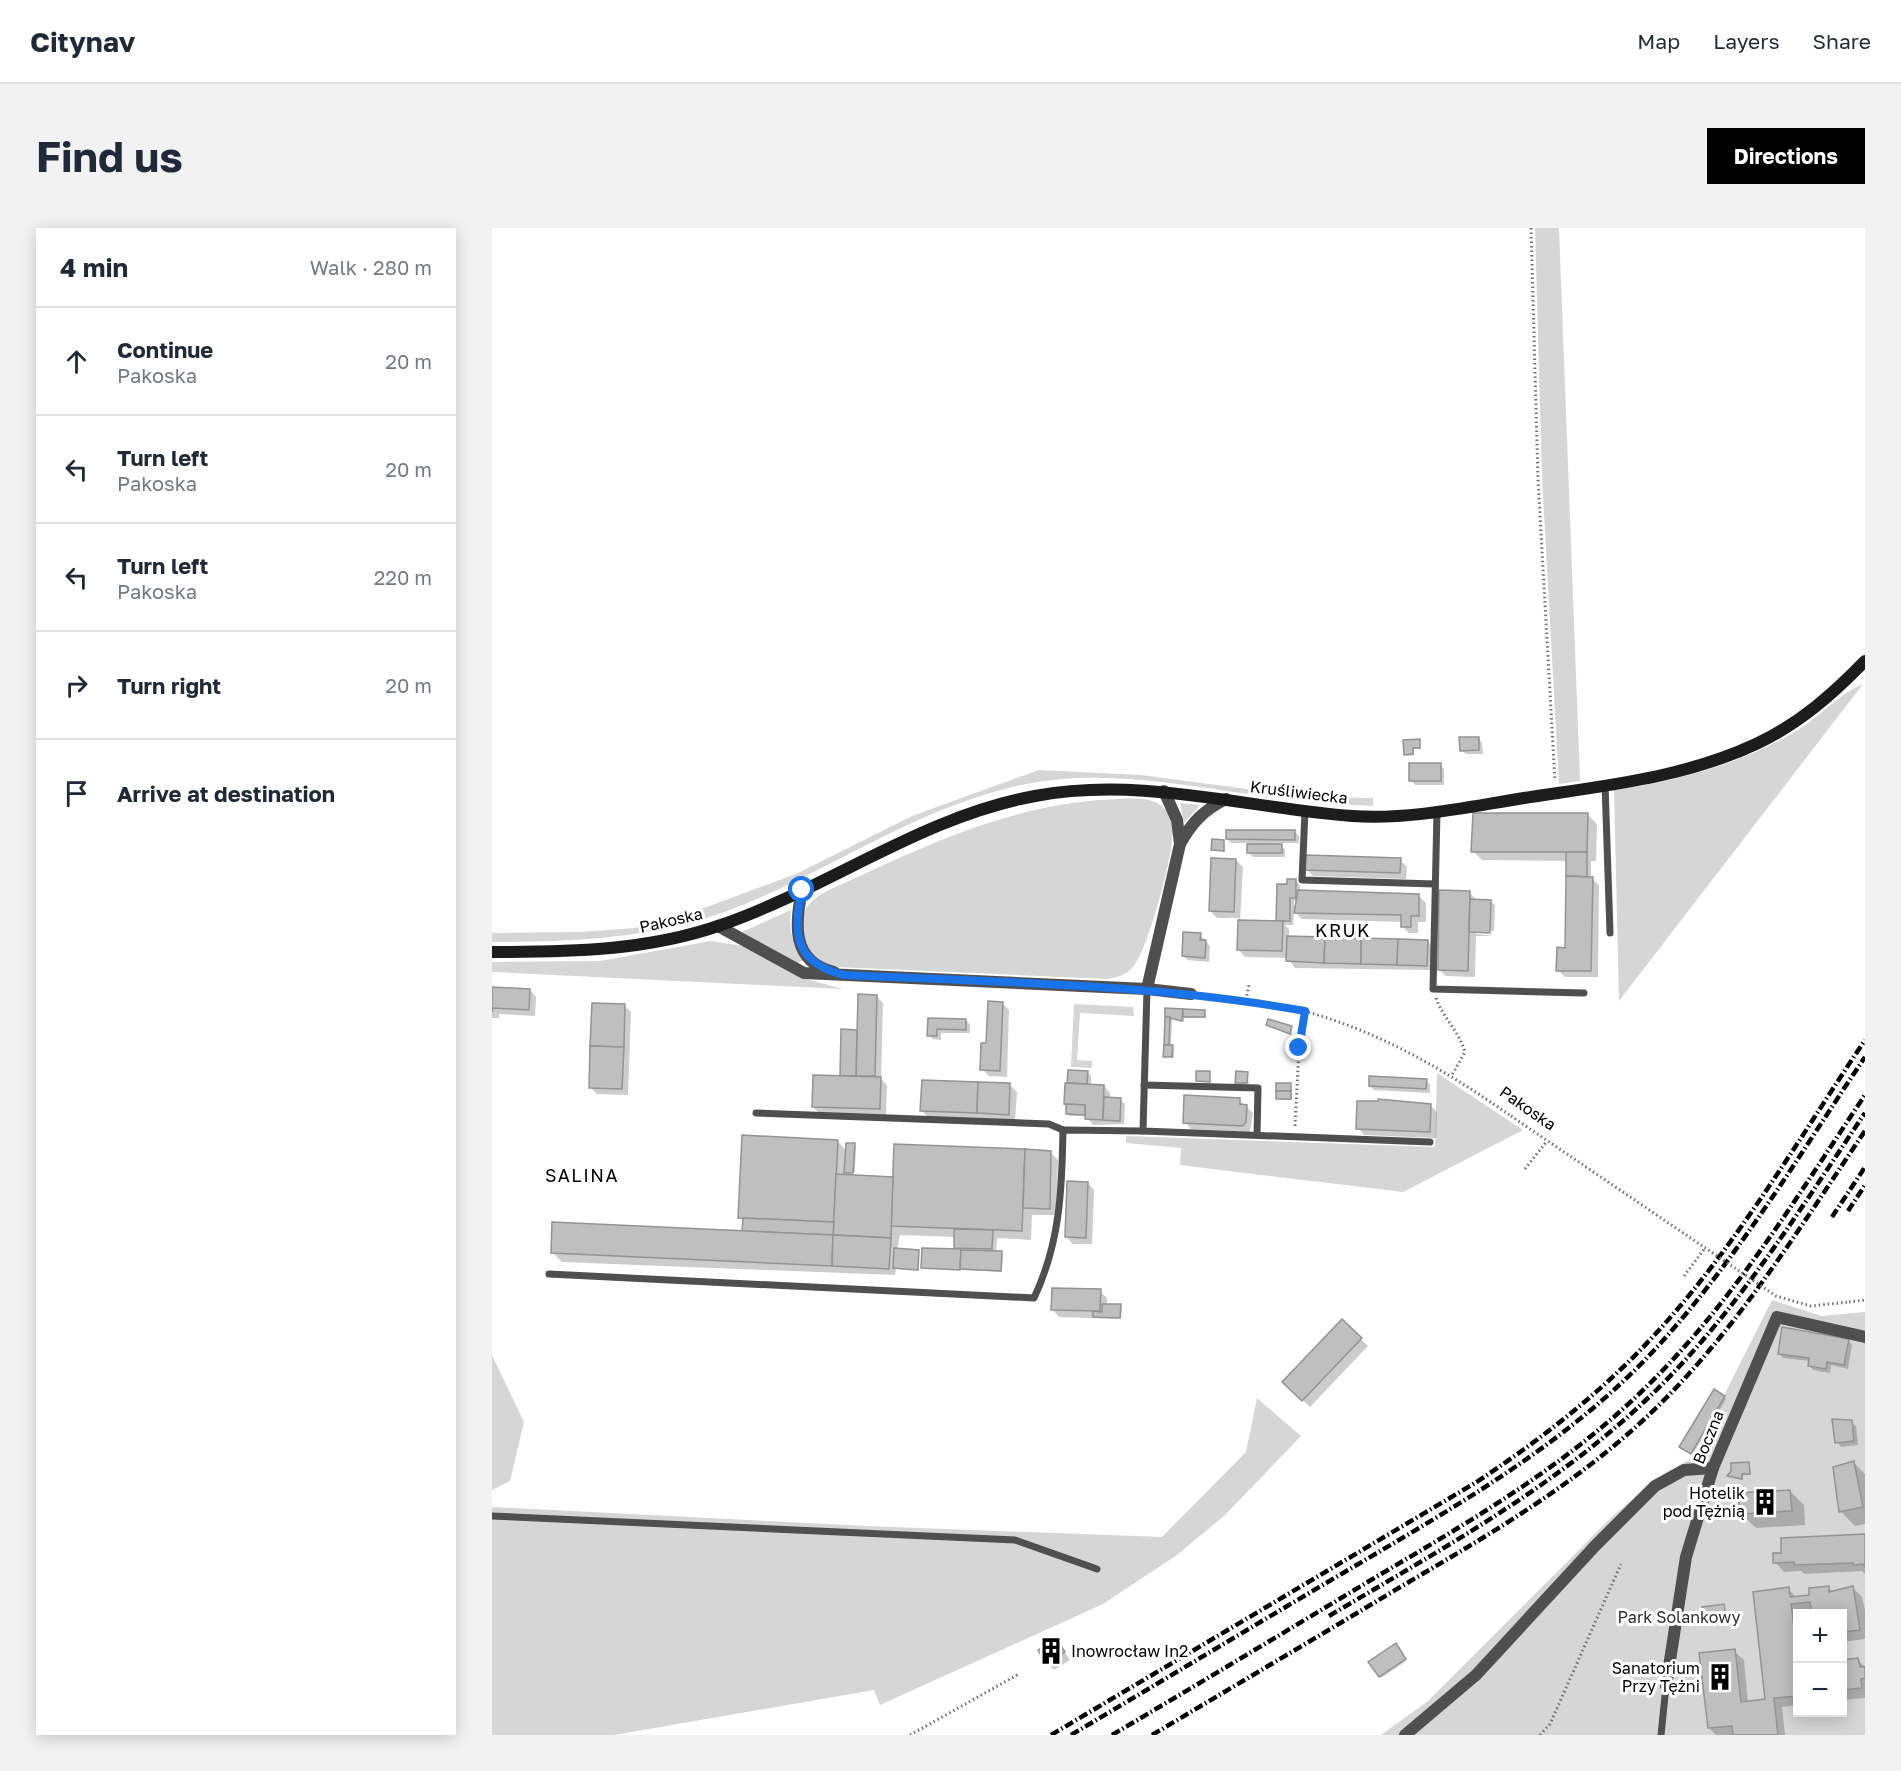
<!DOCTYPE html>
<meta charset="utf-8">
<style>
body{margin:0;font-family:"Golos Text",sans-serif;background:#f2f2f3;color:#1f2937}
.controls{position:absolute;right:18px;bottom:18px;display:grid;overflow:hidden;border-radius:0px;box-shadow:0 3px 15px #0003}
.controls button{width:54px;height:54px;display:grid;place-items:center;padding:0;border:0;border-bottom:2px solid #e0e1e3;background:#fff;color:#1f2937;font:30px sans-serif}
.stop{position:absolute;width:18px;height:18px;margin:-14px;border:4px solid #1a73e8;border-radius:50%;background:#fff}
.stop.end{background:#1a73e8;border-color:#fff;box-shadow:0 2px 6px #0008}
.list{margin:0;padding:0;list-style:none}
h2{display:flex;justify-content:space-between;align-items:center;height:78px;margin:0;padding:0 24px;font-size:26px}
h2 small{font-size:20px;font-weight:400;color:#747a83}
.list li{display:grid;grid-template-columns:39px 1fr auto;gap:18px;align-items:center;box-sizing:border-box;height:108px;padding:0 24px;border-top:2px solid #e0e1e3}
.list b{display:block;font-size:22px;white-space:nowrap}
.list p{margin:0;font-size:20px;white-space:nowrap;color:#747a83}
.list em{font-size:20px;font-style:normal;color:#747a83}
.icon{flex:none;width:33px;height:33px;fill:none;stroke:currentColor;stroke-width:2;stroke-linecap:round;stroke-linejoin:round}
.map{position:relative;flex:none;width:1373px;height:1507px;overflow:hidden;border-radius:0px}
header{display:flex;align-items:center;gap:36px;box-sizing:border-box;height:84px;padding:0 30px;background:#fff;border-bottom:2px solid #e0e1e3}
header strong{font-size:28px}
nav{display:flex;gap:33px;margin-inline-start:auto;font-size:21px}
.intro{display:flex;align-items:center;justify-content:space-between;box-sizing:border-box;height:144px;padding:0 36px}
h1{margin:0;font-size:42px}
.button{padding:15px 27px;border-radius:0px;background:#000;color:#fff;font-size:21px;font-weight:700}
main{display:flex;gap:36px;padding:0 36px}
aside{flex:1;background:#fff;border-radius:0px;box-shadow:0 3px 15px #0003}
.map>svg:first-child{display:block}
</style>
<header>
<strong>Citynav</strong>
<nav><a>Map</a><a>Layers</a><a>Share</a></nav>
</header>
<div class="intro"><h1>Find us</h1><a class="button">Directions</a></div>
<main>
<aside>
<h2>4 min<small>Walk · 280 m</small></h2>
<ul class="list">
<li><svg class="icon" aria-label="ahead" viewBox="0 0 24 24"><path d="M12 20V5M6 11l6-6 6 6"/></svg><div><b>Continue</b><p>Pakoska</p></div><em>20 m</em></li>
<li><svg class="icon" aria-label="left" viewBox="0 0 24 24"><path d="M17 20v-9H6M10 6l-5 5 5 5"/></svg><div><b>Turn left</b><p>Pakoska</p></div><em>20 m</em></li>
<li><svg class="icon" aria-label="left" viewBox="0 0 24 24"><path d="M17 20v-9H6M10 6l-5 5 5 5"/></svg><div><b>Turn left</b><p>Pakoska</p></div><em>220 m</em></li>
<li><svg class="icon" aria-label="right" viewBox="0 0 24 24"><path d="M7 20v-9h11M14 6l5 5-5 5"/></svg><div><b>Turn right</b></div><em>20 m</em></li>
<li><svg class="icon" aria-label="arrive" viewBox="0 0 24 24"><path d="M6 21V4h12l-3 4 3 4H6"/></svg><div><b>Arrive at destination</b></div></li>
</ul>
</aside>
<div class="map">
<svg width="1373" height="1507" viewBox="0 0 1373 1507">
<rect width="100%" height="100%" fill="#fff"/>
<g fill="#d6d6d6" fill-rule="evenodd">
<path d="M1043,0H1067L1088,553L1067,556L1050,250Z"/>
<path d="M1371,456L1127,773L1122,562C1188,552 1247,537 1304,503C1328,489 1345,467 1371,456Z"/>
<path d="M547,542L649,547L817,569L881,570V578C839,576 798,572 757,566C684,556 608,541 534,556C426,577 337,645 235,683C158,711 80,714 0,714V705L88,704L143,700L193,687L304,646L420,588Z"/>
<path d="M607,572C625,572 656,566 670,578C680,586 681,601 680,612C679,634 655,724 641,739C634,747 626,749 616,751L344,739C329,735 316,725 312,710C310,701 310,686 315,679C325,664 354,655 370,647C447,611 521,579 607,572Z"/>
<path d="M688,575L708,577L692,595Z"/>
<path d="M299,682C296,703 301,715 312,732L305,736L250,704Z"/>
<path d="M219,713L257,719L310,750L351,761L0,744V734L108,733Z"/>
<path d="M582,776L641,779L642,788L588,785L585,832L600,833V840L579,839Z"/>
<path d="M945,845L1031,902L911,964L688,937L689,920L634,915V908L943,919Z"/>
<path d="M1280,1072L1330,1088L1373,1084V1507H889L936,1473L1120,1289L1158,1256L1201,1229ZM1306,1386H1350V1484H1306Z"/>
<path d="M0,1127L32,1194L18,1253L0,1262Z"/>
<path d="M765,1170L809,1208L733,1287L685,1327L611,1376L388,1477L382,1462L122,1507H0V1279L375,1298L670,1309L754,1224Z"/>
</g>
<g fill="#0003" fill-rule="evenodd">
<path d="M986,510L990,515L991,526H974L969,522Z"/>
<path d="M927,513L929,521H922V527L915,528L913,526Z"/>
<path d="M948,537L952,541V557H923L919,552Z"/>
<path d="M1095,586L1105,596L1104,633H1099V650L1107,657L1106,749H1073L1066,742L1075,721V633L990,632L981,623Z"/>
<path d="M803,604L807,608V615H787L793,622V629H761L757,625V615H739L735,611Z"/>
<path d="M732,614L733,624L721,622Z"/>
<path d="M744,632L751,639L748,693L788,694L797,658L804,653L808,657V664L927,668L934,675V694H926V705H917L910,698L911,694L810,691L802,683L801,697H792L797,701V709L936,713L940,718L939,742L803,740L796,730L753,729L747,722V690H725L718,683ZM802,673H807V678H802Z"/>
<path d="M908,632L915,639L914,651L821,648L814,641Z"/>
<path d="M978,664L984,673H999L1003,678L1002,703L984,702V706L1002,708H984L983,749L954,748L947,742Z"/>
<path d="M708,706L718,718L717,734L696,732L691,728Z"/>
<path d="M0,760L38,762L44,769L43,788L7,786V790H0Z"/>
<path d="M384,768L391,775L389,851L395,857L394,887L328,886L321,879L352,849L351,803H367Z"/>
<path d="M510,775L517,782L515,849L497,848L490,841Z"/>
<path d="M132,778L139,784L136,867L105,866L98,859Z"/>
<path d="M675,782L714,786V790H692V794L680,790L679,819L682,821V830L673,828Z"/>
<path d="M437,792H474L478,797V805H449V812L441,811L437,807Z"/>
<path d="M799,799L800,807L783,801V800Z"/>
<path d="M577,843L595,844L599,848V858H612L618,865V871H628L633,876L632,896L601,897L594,888H577Z"/>
<path d="M717,844L719,855L705,853Z"/>
<path d="M755,845L757,856H746L745,854Z"/>
<path d="M934,852L938,857V865L882,862L878,858Z"/>
<path d="M798,856L800,872H788L786,870Z"/>
<path d="M518,857L525,864L523,893L437,890L430,883Z"/>
<path d="M747,872L761,885L758,904L699,901L693,894Z"/>
<path d="M888,875L938,877L945,884L944,910L872,907L866,900Z"/>
<path d="M345,913L355,923L362,916L364,918L363,944L354,943V946L362,948L403,951L404,918L559,925L566,932L564,987H540L539,1012L505,1010L504,1024L511,1026L510,1044L431,1040L467,1023L463,1019V1009L408,1007L405,1022L426,1023L427,1043L404,1041L403,1047L70,1034L60,1024L252,1004V994L247,989Z"/>
<path d="M596,955L602,962L600,1016H581L574,1009Z"/>
<path d="M608,1063L615,1070V1077L630,1079L629,1091L567,1089L561,1082Z"/>
<path d="M850,1093L876,1118L818,1179L792,1154Z"/>
<path d="M1356,1112L1360,1117L1356,1141L1339,1137L1338,1145L1321,1142L1317,1137L1318,1133L1291,1130L1287,1125Z"/>
<path d="M1232,1169L1234,1171L1201,1226L1191,1220Z"/>
<path d="M1359,1194L1364,1198L1366,1217L1349,1219L1345,1214Z"/>
<path d="M1362,1235L1373,1246V1296L1363,1298L1348,1283Z"/>
<path d="M1257,1236L1259,1247H1251V1252L1237,1248Z"/>
<path d="M1298,1263L1312,1277L1313,1297L1264,1300L1249,1286Z"/>
<path d="M1373,1307V1346L1370,1343L1313,1346L1309,1343L1292,1344L1283,1334Z"/>
<path d="M1336,1359L1342,1365L1360,1359L1370,1369L1373,1382V1411L1350,1414V1386H1306V1477L1290,1479L1293,1507H1224L1217,1500L1242,1423L1252,1432L1256,1475L1275,1473L1296,1361L1305,1370L1319,1368Z"/>
<path d="M1231,1378L1235,1391L1214,1392Z"/>
<path d="M565,1413L578,1432L562,1442L555,1435Z"/>
<path d="M905,1419L914,1433L889,1450L888,1448Z"/>
<path d="M1366,1432L1373,1439V1470L1350,1472V1434Z"/>
</g>
<g fill="#bfbfbf" stroke="#939393" stroke-width="1.5">
<path d="M967,509H987V522L968,523Z"/>
<path d="M928,511V520H921V526L912,527L911,512Z"/>
<rect x="917" y="535" width="32" height="18"/>
<path d="M981,585H1096L1095,624H979Z"/>
<path d="M734,602H803V612L734,611Z"/>
<path d="M720,611L732,612V623L719,622Z"/>
<rect x="755" y="616" width="35" height="9"/>
<path d="M1074,624H1095V649L1074,648Z"/>
<path d="M813,627L909,630L908,645L813,642Z"/>
<path d="M719,630L744,631L742,684L717,683Z"/>
<path d="M1074,648L1101,649L1099,743H1064L1065,719L1073,720Z"/>
<path d="M795,651H804V670H798V693H784L785,656H795Z"/>
<path d="M806,662L927,666V688H919V699H909V687L802,685Z"/>
<path d="M947,662L978,663L976,743L946,742Z"/>
<path d="M978,671L999,672L998,705L977,704Z"/>
<path d="M746,692L791,693L790,723L745,722Z"/>
<path d="M691,704L709,705L708,712H714L713,730L690,728Z"/>
<path d="M795,708L833,709L832,735L794,733Z"/>
<path d="M833,709L869,710V736L832,735Z"/>
<path d="M869,710L906,711L905,737L869,736Z"/>
<path d="M906,711L936,712L935,738L905,737Z"/>
<path d="M0,759L38,761L37,782L1,780L0,784Z"/>
<path d="M366,766L385,767L383,848H364Z"/>
<path d="M496,773L511,774L508,843L488,842L489,815H494Z"/>
<path d="M100,775L133,776L132,819L98,818Z"/>
<path d="M673,780L691,781L690,793L673,789Z"/>
<path d="M691,781L713,782V789H691Z"/>
<path d="M673,789H678L677,817H672Z"/>
<path d="M436,790L474,791V802L445,801V808H435Z"/>
<path d="M776,791L800,798L798,806L774,797Z"/>
<path d="M349,801L365,802L364,848H348Z"/>
<path d="M672,817H681L680,829H671Z"/>
<path d="M98,818L132,819L130,861L97,860Z"/>
<path d="M576,842L596,843L595,856L575,855Z"/>
<path d="M704,843H718V854L704,853Z"/>
<path d="M744,843L756,844L755,855H743Z"/>
<path d="M321,847L389,849L388,881L320,879Z"/>
<path d="M877,848L935,851L934,861L877,858Z"/>
<path d="M430,852L486,854L485,885L428,883Z"/>
<path d="M486,854L518,855L517,887L485,885Z"/>
<path d="M573,855L612,857L611,892L593,891V877L572,876Z"/>
<rect x="784" y="855" width="15" height="8"/>
<rect x="784" y="863" width="15" height="8"/>
<path d="M692,867L748,870V876L755,877L754,894L751,898L691,895Z"/>
<path d="M612,869L629,870L628,893L611,892Z"/>
<path d="M886,871L939,876L938,904L864,901L865,873H886Z"/>
<path d="M574,876L593,877V887L574,886Z"/>
<path d="M250,907L346,912L342,994L246,990Z"/>
<path d="M354,915H363L361,945H352Z"/>
<path d="M402,916L533,921L530,1003L399,998Z"/>
<path d="M533,921L559,923L558,981L531,980Z"/>
<path d="M344,946L401,949L399,1010L341,1007Z"/>
<path d="M575,953L596,954L594,1010L573,1009Z"/>
<path d="M251,990L342,994L341,1007L250,1003Z"/>
<path d="M60,994L341,1007L340,1038L59,1025Z"/>
<path d="M462,1001L501,1002L500,1021L462,1020Z"/>
<path d="M341,1007L399,1010L397,1041L340,1038Z"/>
<path d="M402,1020L427,1022L426,1042L401,1040Z"/>
<path d="M430,1020L469,1021L468,1042L429,1040Z"/>
<path d="M469,1022L510,1023L509,1043L468,1041Z"/>
<path d="M560,1060L609,1061L608,1083L559,1082Z"/>
<path d="M610,1076H629L628,1090L601,1089V1083L610,1084Z"/>
<path d="M850,1091L870,1110L810,1173L790,1154Z"/>
<path d="M1290,1099L1357,1111L1352,1137L1335,1134L1334,1141L1316,1138L1317,1130L1286,1126Z"/>
<path d="M1222,1161L1233,1168L1199,1226L1187,1219Z"/>
<path d="M1340,1191L1360,1192L1362,1213L1343,1215Z"/>
<path d="M1362,1233L1371,1279L1347,1284L1341,1239Z"/>
<path d="M1257,1234L1258,1246H1250V1251L1235,1248L1239,1243V1235Z"/>
<path d="M1298,1262L1300,1283L1248,1286L1246,1265Z"/>
<path d="M1373,1306V1339L1371,1336L1362,1337L1361,1335L1302,1337V1334L1281,1335V1325H1289V1310Z"/>
<path d="M1337,1358V1364L1361,1358L1368,1402L1350,1404V1386H1320L1318,1374L1299,1376L1306,1430V1468L1282,1470L1286,1507H1241L1240,1498L1216,1500L1207,1425L1243,1421L1249,1474L1273,1471L1261,1364L1297,1359L1298,1369L1317,1367V1360Z"/>
<path d="M1232,1376L1234,1390L1212,1393L1210,1379Z"/>
<path d="M565,1411L573,1424L554,1436L546,1422Z"/>
<path d="M904,1415L914,1431L887,1449L876,1434Z"/>
<path d="M1366,1430L1368,1439H1373V1450L1369,1451L1370,1460L1350,1462V1432Z"/>
</g>
<g fill="none" stroke-linecap="round" stroke-linejoin="round">
<g stroke="#717171" stroke-width="3" stroke-dasharray="1.5 3" stroke-linecap="butt">
<path d="M1039,0L1046,251L1063,553"/>
<path d="M710,768C744,771 781,774 815,784C889,804 956,844 1019,888"/>
<path d="M944,770C951,790 967,803 973,824L960,847"/>
<path d="M754,772L757,757"/>
<path d="M803,898L808,801L813,783"/>
<path d="M1033,941L1055,913"/>
<path d="M1192,1048L1213,1020"/>
<path d="M1357,1074L1373,1072"/>
<path d="M418,1507L527,1446"/>
<path d="M1048,1507L1058,1496L1129,1336"/>
</g>
<g stroke="#4f4f4f" stroke-width="7">
<path d="M1113,556L1118,705"/>
<path d="M813,583L810,652L943,656"/>
<path d="M945,584L941,761L1092,765"/>
<path d="M655,761L651,903L938,914"/>
<path d="M652,857L766,860L765,907"/>
<path d="M264,885L557,896L571,902"/>
<path d="M57,1046L542,1070C568,1015 570,962 571,902L651,903"/>
<path d="M0,1288L523,1312L605,1341"/>
<path d="M1169,1507L1174,1458"/>
</g>
<g stroke="#4f4f4f" stroke-width="12">
<path d="M672,563L685,592L688,616"/>
<path d="M310,662C303,695 299,734 342,744"/>
<path d="M226,698L312,745L655,761L699,766"/>
<path d="M655,761L688,616C700,594 712,582 734,571"/>
<path d="M1174,1458L1194,1329L1221,1240L1285,1089L1373,1109"/>
<path d="M913,1507L984,1447L1103,1318L1163,1258L1192,1242L1221,1240"/>
</g>
<path stroke="#1c1c1c" stroke-width="12" d="M0,724C77,724 155,723 229,697C336,660 431,588 543,568C650,548 754,580 860,588C918,592 975,579 1032,570C1110,558 1192,550 1264,516C1307,496 1341,466 1373,433"/>
<g stroke="#000" stroke-width="4.5" stroke-dasharray="9 3 1.5 3" stroke-linecap="butt">
<path d="M1356,983L1373,957"/>
<path d="M1340,989L1373,939"/>
<path d="M837,1388C948,1322 1060,1261 1154,1172C1242,1089 1306,984 1373,885"/>
<path d="M559,1507L983,1255C1050,1211 1114,1161 1168,1101C1247,1014 1308,909 1373,812"/>
<path d="M579,1507C675,1450 771,1392 868,1335C968,1276 1068,1218 1150,1135C1238,1044 1303,933 1373,829"/>
<path d="M620,1507C708,1455 796,1402 884,1349C977,1294 1070,1240 1148,1165C1239,1078 1304,970 1373,867"/>
<path d="M660,1507C744,1457 827,1408 910,1358C1000,1305 1088,1254 1164,1180C1247,1099 1308,999 1373,903"/>
</g>
<path stroke="#717171" stroke-width="3" stroke-dasharray="1.5 3" stroke-linecap="butt" d="M1019,888L1284,1068L1319,1078L1357,1074"/>
</g>
<g fill="none" stroke-linecap="round" stroke-linejoin="round">
<path stroke="#1a73e8" stroke-width="8" d="M310,662C300,706 303,735 352,747C506,754 661,756 813,783L807,820"/>
</g>
<defs>
<symbol id="building-bare" viewBox="-9 -9 18 18"><path d="M-4-6H4V6H1V3H-1V6H-4ZM-2.5-4.3h1.7v1.8h-1.7ZM.8-4.3h1.7v1.8H.8ZM-2.5-1h1.7V.8h-1.7ZM.8-1h1.7V.8H.8Z" fill="#000" stroke="#fff" stroke-width="2.5" paint-order="stroke"/></symbol>
</defs>
<g fill-rule="evenodd">
<use href="#building-bare" x="1254" y="1255" width="38" height="38"/>
<use href="#building-bare" x="540" y="1404" width="38" height="38"/>
<use href="#building-bare" x="1209" y="1430" width="38" height="38"/>
</g>
<g text-anchor="middle" stroke-width="6" stroke-linejoin="round" paint-order="stroke">
<g font-size="16" fill="#000" stroke="#fff">
<text transform="translate(807 564) rotate(7)" y="6">Kruśliwiecka</text>
<text transform="translate(179 692) rotate(-13)" y="6">Pakoska</text>
<text transform="translate(1036 880) rotate(35)" y="6">Pakoska</text>
<text transform="translate(1216 1209) rotate(-68)" y="6">Boczna</text>
</g>
<g font-size="16" fill="#000" stroke="#fff" text-anchor="end">
<text x="1253" y="1271">Hotelik<tspan x="1253" dy="18">pod Tężnią</tspan></text>
<text x="579" y="1429" text-anchor="start">Inowrocław In2</text>
<text x="1208" y="1446">Sanatorium<tspan x="1208" dy="18">Przy Tężni</tspan></text>
</g>
<g font-size="16" fill="#2d2d2d" stroke="#fff">
<text x="1187" y="1395">Park Solankowy</text>
</g>
<g font-size="18" letter-spacing="1.5" fill="#000" stroke="#fff">
<text x="851" y="709">KRUK</text>
<text x="90" y="954">SALINA</text>
</g>
</g>
</svg>
<div class="controls">
<button>+</button>
<button>−</button>
</div>
<div class="stop" style="left:310px;top:662px"></div>
<div class="stop end" style="left:807px;top:820px"></div>
</div>
</main>
